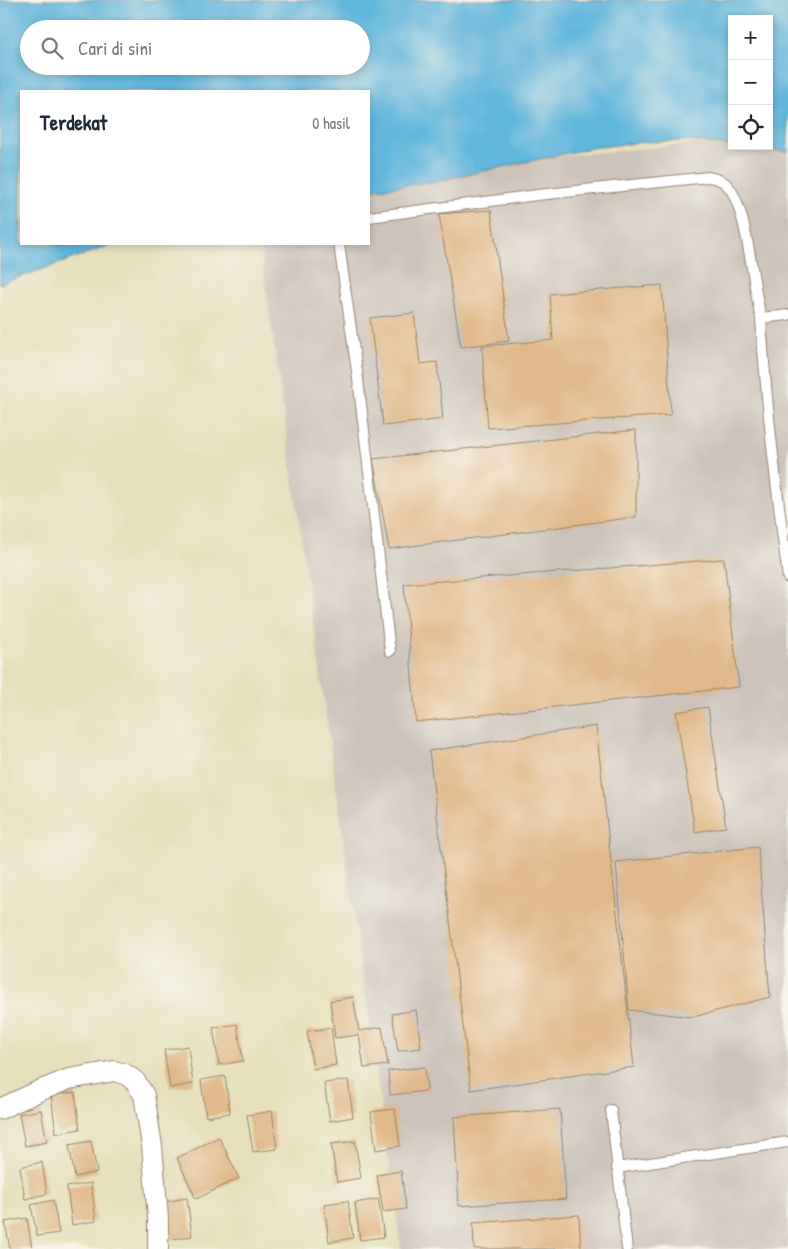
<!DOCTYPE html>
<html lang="id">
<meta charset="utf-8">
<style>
body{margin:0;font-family:"Patrick Hand",sans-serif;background:#f2f2f3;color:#1f2937}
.controls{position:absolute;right:15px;top:15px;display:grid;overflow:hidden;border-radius:0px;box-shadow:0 2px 8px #0003}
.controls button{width:45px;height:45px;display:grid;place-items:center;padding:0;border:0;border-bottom:1px solid #e0e1e3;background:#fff;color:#1f2937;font:25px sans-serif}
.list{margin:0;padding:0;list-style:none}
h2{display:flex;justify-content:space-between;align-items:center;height:65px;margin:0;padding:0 20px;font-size:21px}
h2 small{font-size:16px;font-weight:400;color:#747a83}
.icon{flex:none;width:28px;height:28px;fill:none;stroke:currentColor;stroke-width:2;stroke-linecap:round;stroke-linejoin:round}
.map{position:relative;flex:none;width:788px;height:1249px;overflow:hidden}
.search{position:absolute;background:#fff;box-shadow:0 2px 8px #0003;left:20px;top:20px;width:350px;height:55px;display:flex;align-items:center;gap:12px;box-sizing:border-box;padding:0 18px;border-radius:28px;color:#747a83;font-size:19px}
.panel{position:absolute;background:#fff;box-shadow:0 2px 8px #0003;left:20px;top:90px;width:350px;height:155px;border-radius:0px}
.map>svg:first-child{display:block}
</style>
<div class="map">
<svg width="788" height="1249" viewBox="0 0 788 1249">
<rect width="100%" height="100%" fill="#f7f3e8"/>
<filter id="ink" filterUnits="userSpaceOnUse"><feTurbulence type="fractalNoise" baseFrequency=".02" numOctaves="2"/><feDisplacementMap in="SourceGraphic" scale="10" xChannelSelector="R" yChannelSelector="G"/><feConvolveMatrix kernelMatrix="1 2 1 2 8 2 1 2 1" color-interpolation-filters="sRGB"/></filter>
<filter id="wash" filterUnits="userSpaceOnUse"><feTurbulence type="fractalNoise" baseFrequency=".0096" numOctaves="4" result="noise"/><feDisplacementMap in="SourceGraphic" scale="20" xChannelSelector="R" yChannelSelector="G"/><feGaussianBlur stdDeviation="1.12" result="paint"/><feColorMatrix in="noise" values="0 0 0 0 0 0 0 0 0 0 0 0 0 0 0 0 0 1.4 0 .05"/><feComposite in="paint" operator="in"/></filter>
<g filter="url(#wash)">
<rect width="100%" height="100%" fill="#e7e0bd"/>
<path fill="#ccc2b9" d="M705,143L788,152V1249H401L260,244H369V188L556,156Z"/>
<path fill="#61b6dd" stroke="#4e707e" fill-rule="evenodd" d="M0,0H788V152L733,146H769V19H732V146L688,141L644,142L591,148L436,181L369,190V91H21V244H115L0,284ZM29,29H361V66H29Z"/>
<g id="blocks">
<g fill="#e0ba8c">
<path d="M491,210L509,341L461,347L439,214Z"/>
<path d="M662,285L671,415L488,428L482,346L553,340L550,294Z"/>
<path d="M414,313L420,364L437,362L443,419L383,426L370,318Z"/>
<path d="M636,430V517L389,549L373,459Z"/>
<path d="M724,559L739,687L416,722L404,584Z"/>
<path d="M708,707L726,827L695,832L676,712Z"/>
<path d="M596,726L634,1067L471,1090L429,751Z"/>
<path d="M758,847L770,997L693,1017L629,1010L616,862Z"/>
<path d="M353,997L359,1031L382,1027L388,1065L364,1068L359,1035L335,1038L330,1001Z"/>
<path d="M416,1010L421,1048L398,1051L392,1014Z"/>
<path d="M237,1024L243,1061L219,1065L213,1028Z"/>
<path d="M331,1028L336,1065L313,1069L307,1031Z"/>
<path d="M188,1046L193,1084L170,1088L164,1050Z"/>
<path d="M425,1067L427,1091L390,1095L388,1071Z"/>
<path d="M225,1076L230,1113L206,1117L201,1080Z"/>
<path d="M348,1080L353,1117L330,1121L324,1083Z"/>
<path d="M75,1092L80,1129L56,1133L51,1095Z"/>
<path d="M395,1109L400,1146L376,1150L371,1112Z"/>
<path d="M560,1109L566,1199L459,1206L454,1117Z"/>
<path d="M41,1110L47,1142L25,1146L19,1114Z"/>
<path d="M272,1111L277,1149L253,1152L247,1115Z"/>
<path d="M219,1137L239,1178L196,1199L177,1158Z"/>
<path d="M91,1141L97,1172L75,1177L69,1145Z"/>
<path d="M355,1141L361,1178L337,1182L331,1144Z"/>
<path d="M42,1162L47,1194L25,1199L20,1167Z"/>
<path d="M401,1171L406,1209L383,1212L377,1175Z"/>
<path d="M91,1183L96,1221L72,1225L67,1187Z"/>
<path d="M187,1198L192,1236L168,1240L163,1202Z"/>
<path d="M378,1199L384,1237L360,1240L355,1203Z"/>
<path d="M53,1200L59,1233L37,1236L31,1205Z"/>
<path d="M348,1201L353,1238L329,1242L324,1204Z"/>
<path d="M579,1215L581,1249H474L473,1223Z"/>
<path d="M27,1218L32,1249H10L5,1222Z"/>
</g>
</g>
</g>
<g filter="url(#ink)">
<use href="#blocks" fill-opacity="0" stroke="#91856e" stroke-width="1"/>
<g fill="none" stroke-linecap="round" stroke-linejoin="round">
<defs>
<g id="service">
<path d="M369,217L537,195L708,177C714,178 721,179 726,184C747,203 753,288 761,318"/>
<path d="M339,244L358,379L390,651"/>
<path d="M788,315L761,318C766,405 777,492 788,578"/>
<path d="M611,1110L627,1249"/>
<path d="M617,1168L788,1142"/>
</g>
<path id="minor" d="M0,1109L39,1091L69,1079L114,1071L125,1074L135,1081L144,1095L152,1146L158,1218V1249"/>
</defs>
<use href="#service" stroke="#91856e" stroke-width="12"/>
<use href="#minor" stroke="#91856e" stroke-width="22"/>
<use href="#service" stroke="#fff" stroke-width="10"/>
<use href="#minor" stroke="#fff" stroke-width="20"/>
</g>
</g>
</svg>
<div class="controls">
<button>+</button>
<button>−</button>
<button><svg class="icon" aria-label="locate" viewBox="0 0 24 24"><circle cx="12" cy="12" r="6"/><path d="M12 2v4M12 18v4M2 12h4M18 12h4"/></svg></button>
</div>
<div class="search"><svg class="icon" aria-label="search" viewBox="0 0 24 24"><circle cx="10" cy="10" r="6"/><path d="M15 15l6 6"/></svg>Cari di sini</div>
<section class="panel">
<h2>Terdekat<small>0 hasil</small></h2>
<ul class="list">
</ul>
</section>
</div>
